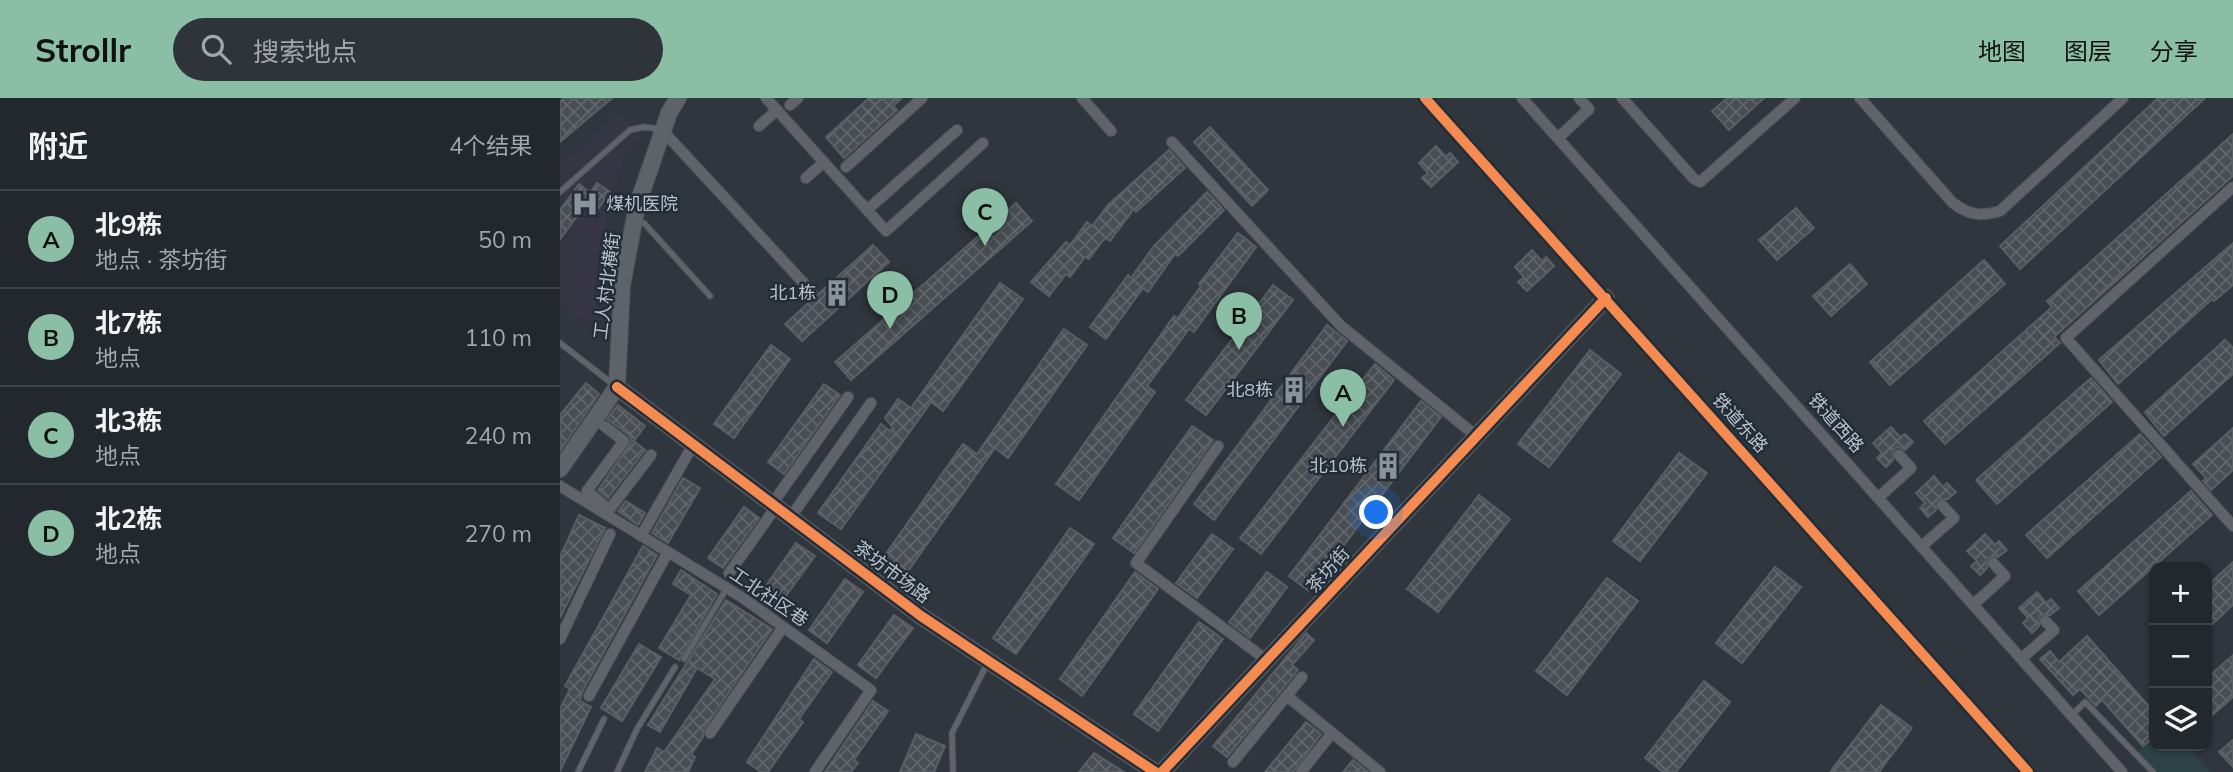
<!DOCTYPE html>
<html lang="zh">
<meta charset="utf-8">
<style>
body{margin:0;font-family:Mulish,"Noto Sans SC",sans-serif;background:#2f343a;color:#f1f3f6}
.controls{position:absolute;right:21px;bottom:21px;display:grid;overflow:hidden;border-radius:14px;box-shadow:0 2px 5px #0004}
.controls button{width:63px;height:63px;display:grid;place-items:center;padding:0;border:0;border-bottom:2px solid #40444a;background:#23282e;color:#f1f3f6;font:35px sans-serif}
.you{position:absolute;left:817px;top:415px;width:24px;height:24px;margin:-18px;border:5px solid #fff;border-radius:50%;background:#1a73e8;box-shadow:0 0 0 10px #1a73e833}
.badge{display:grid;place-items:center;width:46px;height:46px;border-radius:50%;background:#8abfa5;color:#111;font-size:23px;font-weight:700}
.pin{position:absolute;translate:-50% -58px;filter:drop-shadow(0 2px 4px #0008)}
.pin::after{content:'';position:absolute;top:37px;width:24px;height:21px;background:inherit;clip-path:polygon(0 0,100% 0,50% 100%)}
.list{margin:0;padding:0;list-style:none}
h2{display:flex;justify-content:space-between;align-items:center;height:91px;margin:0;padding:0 28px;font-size:30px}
h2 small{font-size:23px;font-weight:400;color:#a3a6aa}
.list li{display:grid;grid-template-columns:46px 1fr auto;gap:21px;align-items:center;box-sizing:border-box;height:98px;padding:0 28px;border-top:2px solid #40444a}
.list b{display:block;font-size:26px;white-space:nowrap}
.list p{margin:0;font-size:23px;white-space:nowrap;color:#a3a6aa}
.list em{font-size:23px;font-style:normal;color:#a3a6aa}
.icon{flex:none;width:38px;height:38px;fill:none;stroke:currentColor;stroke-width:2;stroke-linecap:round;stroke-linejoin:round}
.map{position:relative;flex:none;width:1673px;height:674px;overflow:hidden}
header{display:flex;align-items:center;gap:42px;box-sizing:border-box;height:98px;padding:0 35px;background:#8abfa5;color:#111}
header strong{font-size:33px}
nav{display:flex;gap:38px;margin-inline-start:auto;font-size:24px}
.search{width:490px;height:63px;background:#2f343a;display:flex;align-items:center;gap:18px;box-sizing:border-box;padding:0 24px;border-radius:38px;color:#a3a6aa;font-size:26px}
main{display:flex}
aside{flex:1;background:#23282e}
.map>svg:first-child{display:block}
</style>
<header>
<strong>Strollr</strong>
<div class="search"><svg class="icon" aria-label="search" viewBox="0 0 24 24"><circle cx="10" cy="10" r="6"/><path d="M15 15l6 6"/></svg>搜索地点</div>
<nav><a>地图</a><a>图层</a><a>分享</a></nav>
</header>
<main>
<aside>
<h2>附近<small>4个结果</small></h2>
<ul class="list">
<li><span class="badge">A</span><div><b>北9栋</b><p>地点 · 茶坊街</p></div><em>50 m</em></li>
<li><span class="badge">B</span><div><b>北7栋</b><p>地点</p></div><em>110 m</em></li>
<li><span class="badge">C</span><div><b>北3栋</b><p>地点</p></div><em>240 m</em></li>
<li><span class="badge">D</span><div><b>北2栋</b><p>地点</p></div><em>270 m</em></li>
</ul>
</aside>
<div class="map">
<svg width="1673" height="674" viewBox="0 0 1673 674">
<defs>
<pattern id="building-cross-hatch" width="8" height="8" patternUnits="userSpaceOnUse" patternTransform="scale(1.75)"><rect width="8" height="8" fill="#494e54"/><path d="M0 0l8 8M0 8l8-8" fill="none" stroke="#61666b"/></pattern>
</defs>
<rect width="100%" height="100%" fill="#2f363d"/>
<path fill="#353543" d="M60,14L81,39L65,57L39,148L38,234L0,206V60L4,64Z"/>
<path fill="#2c4244" d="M1594,640V648H1626L1650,674H1595L1577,655Z"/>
<g fill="url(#building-cross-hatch)" stroke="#585e64" stroke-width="2">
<path d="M4,0H52L0,44V4Z"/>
<path d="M309,0H342L333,8L337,12L284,60L266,39Z"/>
<path d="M1167,0H1204L1169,32L1152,13Z"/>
<path d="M1598,0H1645L1460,171L1440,148Z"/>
<path d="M650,29L708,92L692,108L634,44Z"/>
<path d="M1673,36V78L1494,239L1500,245L1385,346L1364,323L1492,209L1487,203Z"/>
<path d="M876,48L886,59L890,55L898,64L871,89L862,80L868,75L859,65Z"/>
<path d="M609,52L625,70L576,114L574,111L550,143L545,140L529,161L525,159L510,179L506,176L489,198L471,184L506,144L510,147L527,124L532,128L548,107Z"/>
<path d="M37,85L50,94L38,111L28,104L0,141V112L19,86L30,95Z"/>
<path d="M647,94L664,112L618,158L615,156L588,194L583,190L546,241L530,229L568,177L571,180L594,148Z"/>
<path d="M456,105L472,123L291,282L275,264Z"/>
<path d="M1236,110L1254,130L1217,162L1199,142Z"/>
<path d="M678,135L696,149L634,234L629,231L587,288L595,294L519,402L496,386L614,218L617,221L641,188L639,186Z"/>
<path d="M1673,145V187L1654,203L1652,201L1558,286L1539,262Z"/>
<path d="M313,147L329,164L242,243L225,226Z"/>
<path d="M972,152L982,163L986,159L994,168L967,193L958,184L964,179L955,169Z"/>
<path d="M1424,162L1445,186L1330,287L1310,264Z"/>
<path d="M1290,166L1307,186L1271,218L1253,198Z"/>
<path d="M440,185L463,201L383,313L371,304L281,431L258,415L321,326L330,333L333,330L325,320L338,301L351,310Z"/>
<path d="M713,187L733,202L646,317L626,302Z"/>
<path d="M767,227L787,243L654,422L634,406Z"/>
<path d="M504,231L527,247L448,360L435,350L346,476L323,460L403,346L417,356Z"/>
<path d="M1665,242L1673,250V276L1604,338L1585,314Z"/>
<path d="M211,247L230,261L174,340L154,326Z"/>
<path d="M1030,252L1061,276L989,369L958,346Z"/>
<path d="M815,266L834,282L701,456L680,440Z"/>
<path d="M1531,280L1552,304L1437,406L1416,382Z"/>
<path d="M26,285L39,296L0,353V317Z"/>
<path d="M264,286L280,297L224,376L208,364Z"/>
<path d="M861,303L881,319L749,493L729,478Z"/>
<path d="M58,307L85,328L74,343L85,352L48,400L38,392L72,343L69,337L47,321Z"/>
<path d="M632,328L653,342L574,455L553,440Z"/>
<path d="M1331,329L1340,339L1345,336L1353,344L1345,352L1338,349L1333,352V362L1326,369L1317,360L1322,355L1313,345Z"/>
<path d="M1673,330V372L1651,392L1643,383L1646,380L1633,366Z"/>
<path d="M1580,336L1601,359L1487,460L1466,437Z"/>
<path d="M1119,355L1147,375L1080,463L1053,443Z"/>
<path d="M1374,378L1383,389L1387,385L1396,394L1388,401H1377L1376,412L1368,419L1360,410L1365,405L1356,395Z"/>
<path d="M123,380L140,390L108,445L92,435Z"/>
<path d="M1631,393L1652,417L1539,517L1518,493Z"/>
<path d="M919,397L950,421L878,514L847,491Z"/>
<path d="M66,403L85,415L78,427L58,413Z"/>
<path d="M184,409L199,420L163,470L148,460Z"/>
<path d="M19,417L45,430L0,520V459Z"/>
<path d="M510,430L534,446L456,556L433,540Z"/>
<path d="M652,436L673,451L637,500L616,485Z"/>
<path d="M1425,436L1435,447L1439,443L1447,452L1438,459L1427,460V470L1420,477L1411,468L1417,463L1407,453Z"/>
<path d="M236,445L255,458L215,513L203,505L206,500L200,496Z"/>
<path d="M83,448L97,457L22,594L20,603L31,609L0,673V611L10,591L5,588Z"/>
<path d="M1673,464V507L1647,531V488Z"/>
<path d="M1215,469L1241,489L1182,565L1156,545Z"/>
<path d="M121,472L157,496L119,562L99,550L131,497L113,486Z"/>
<path d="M575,474L598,491L522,598L500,581Z"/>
<path d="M707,474L727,489L690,540L669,524Z"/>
<path d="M1047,480L1078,503L1007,597L976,573Z"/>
<path d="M285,481L303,494L267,545L249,532Z"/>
<path d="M1477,494L1486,505L1491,501L1499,510L1490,517H1480L1479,528L1472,535L1463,525L1468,520L1459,510Z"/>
<path d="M166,502L212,531L144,631L143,639L131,657L135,659L128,674H85L97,650L104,654L155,581L137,570L100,634L88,627Z"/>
<path d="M334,517L353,530L316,580L298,567Z"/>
<path d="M639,524L663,541L598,633L574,616Z"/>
<path d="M746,535L754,542L732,567L738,572L667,659L653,648Z"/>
<path d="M1527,538L1594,614V639L1583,648L1542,602L1536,608L1520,591L1513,597L1480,561L1490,553L1499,564Z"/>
<path d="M79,546L101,559L62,623L41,610Z"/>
<path d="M1673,557V599L1647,622V580Z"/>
<path d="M254,561L272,574L239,621L243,624L208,674H201L187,664Z"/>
<path d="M1144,583L1170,604L1116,674H1103L1085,660Z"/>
<path d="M313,603L328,613L294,662L298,665L291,674H265Z"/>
<path d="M1321,607L1352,630L1319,674H1270Z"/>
<path d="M746,624L761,636L733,674H705Z"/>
<path d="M356,636L385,648L374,674H340Z"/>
<path d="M1673,642V669L1659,654Z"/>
<path d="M534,655L564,674H519Z"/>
<path d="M793,662L808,674H783Z"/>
</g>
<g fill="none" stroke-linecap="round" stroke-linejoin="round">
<defs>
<g id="lane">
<path d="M0,94L70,32L84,29L99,31"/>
<path d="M77,123L84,125L150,198"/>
<path d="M0,245L54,287"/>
<path d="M124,561L167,490"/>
<path d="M1512,617L1525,604L1593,674"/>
<path d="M18,674L44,621"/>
<path d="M57,674L77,631L115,569"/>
<path d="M393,674L392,635L427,566"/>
</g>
<g id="street">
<path d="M206,0L326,133L423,45"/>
<path d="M522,0L551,33"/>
<path d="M865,0L1468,674"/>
<path d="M962,0L1562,674"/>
<path d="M1062,0L1134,81L1140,84L1235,0"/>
<path d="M1300,0L1392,104C1408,117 1420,119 1440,113L1563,0"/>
<path d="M230,7L238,0"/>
<path d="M199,28L217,12"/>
<path d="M102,32L252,194"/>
<path d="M998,40L1029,11L1019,0"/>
<path d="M612,44L781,228L915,337"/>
<path d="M286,69L362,0"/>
<path d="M246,80L264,64"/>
<path d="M1673,89L1506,240L1673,428"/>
<path d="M307,112L397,32"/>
<path d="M44,328L64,343L27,393L49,411"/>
<path d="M658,348L576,465L708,563"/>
<path d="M0,388L183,500L311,592L255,674"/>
<path d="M1319,399L1351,370L1339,357"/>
<path d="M212,406L288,299"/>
<path d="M46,416L91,357"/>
<path d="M230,420L311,305"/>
<path d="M81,438L133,347"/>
<path d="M1362,448L1394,420L1382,407"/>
<path d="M169,475L216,409"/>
<path d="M1414,506L1445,478L1433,465"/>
<path d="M0,541L50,436"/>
<path d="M1462,560L1494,532L1485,523"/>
<path d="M29,598L108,454"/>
<path d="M727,598L820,674"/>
<path d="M150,635L223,529"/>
<path d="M673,664L742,579"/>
<path d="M741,674L772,635"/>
</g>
<g id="secondary">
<path d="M57,289L361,518L595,674"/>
<path d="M0,371L57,289L62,187L77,108L109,15L118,0"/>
<path d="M602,674L1046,200"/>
</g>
</defs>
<use href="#lane" stroke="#4d5258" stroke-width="7"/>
<use href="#street" stroke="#4d5258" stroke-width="12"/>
<use href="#secondary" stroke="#4d5258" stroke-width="18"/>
<use href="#lane" stroke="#60646a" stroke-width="5"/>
<use href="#street" stroke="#60646a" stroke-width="10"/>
<use href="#secondary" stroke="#5e6369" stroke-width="16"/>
<defs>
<g id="cycleway">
<path d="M865,0L1468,674"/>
<path d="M57,289L361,518L595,674"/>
<path d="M602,674L1046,200"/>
</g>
</defs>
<use href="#cycleway" stroke="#222d38" stroke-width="15"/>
<use href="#cycleway" stroke="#f68b52" stroke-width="10"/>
</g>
<defs>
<symbol id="hospital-bare" viewBox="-9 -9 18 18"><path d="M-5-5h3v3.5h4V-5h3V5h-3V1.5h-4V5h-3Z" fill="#8a929a" stroke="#222d38" stroke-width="2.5" paint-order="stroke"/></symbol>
<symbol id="building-bare" viewBox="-9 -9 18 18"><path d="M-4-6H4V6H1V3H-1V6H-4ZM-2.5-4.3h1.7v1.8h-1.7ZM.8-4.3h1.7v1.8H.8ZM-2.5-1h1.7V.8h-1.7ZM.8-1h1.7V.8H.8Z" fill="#8a929a" stroke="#222d38" stroke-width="2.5" paint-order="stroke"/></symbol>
</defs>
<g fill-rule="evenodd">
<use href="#hospital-bare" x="6" y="87" width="38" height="38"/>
<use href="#building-bare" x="258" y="176" width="38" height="38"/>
<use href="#building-bare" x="715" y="273" width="38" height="38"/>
<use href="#building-bare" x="809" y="349" width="38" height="38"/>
</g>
<g text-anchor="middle" stroke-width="5" stroke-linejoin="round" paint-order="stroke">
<g font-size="18" fill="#bbc3cc" stroke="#222d38" text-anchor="end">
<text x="46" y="112" text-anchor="start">煤机医院</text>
<text x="256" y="201">北1栋</text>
<text x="713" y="298">北8栋</text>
<text x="807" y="374">北10栋</text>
</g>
<g font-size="18" fill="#bbc3cc" stroke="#222d38">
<text transform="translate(47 188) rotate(-83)" y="6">工人村北横街</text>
<text transform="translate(1180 325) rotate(48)" y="6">铁道东路</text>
<text transform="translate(1276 325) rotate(48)" y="6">铁道西路</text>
<text transform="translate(768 472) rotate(-48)" y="6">茶坊街</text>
<text transform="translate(332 474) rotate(37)" y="6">茶坊市场路</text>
<text transform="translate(209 499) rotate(34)" y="6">工北社区巷</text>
</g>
</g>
</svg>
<div class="controls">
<button>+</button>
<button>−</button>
<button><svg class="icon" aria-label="layers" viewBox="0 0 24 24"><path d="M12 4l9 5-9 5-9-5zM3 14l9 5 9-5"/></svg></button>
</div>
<div class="you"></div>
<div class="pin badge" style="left:783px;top:329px">A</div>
<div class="pin badge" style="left:679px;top:252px">B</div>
<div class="pin badge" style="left:425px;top:148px">C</div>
<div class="pin badge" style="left:330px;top:231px">D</div>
</div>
</main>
